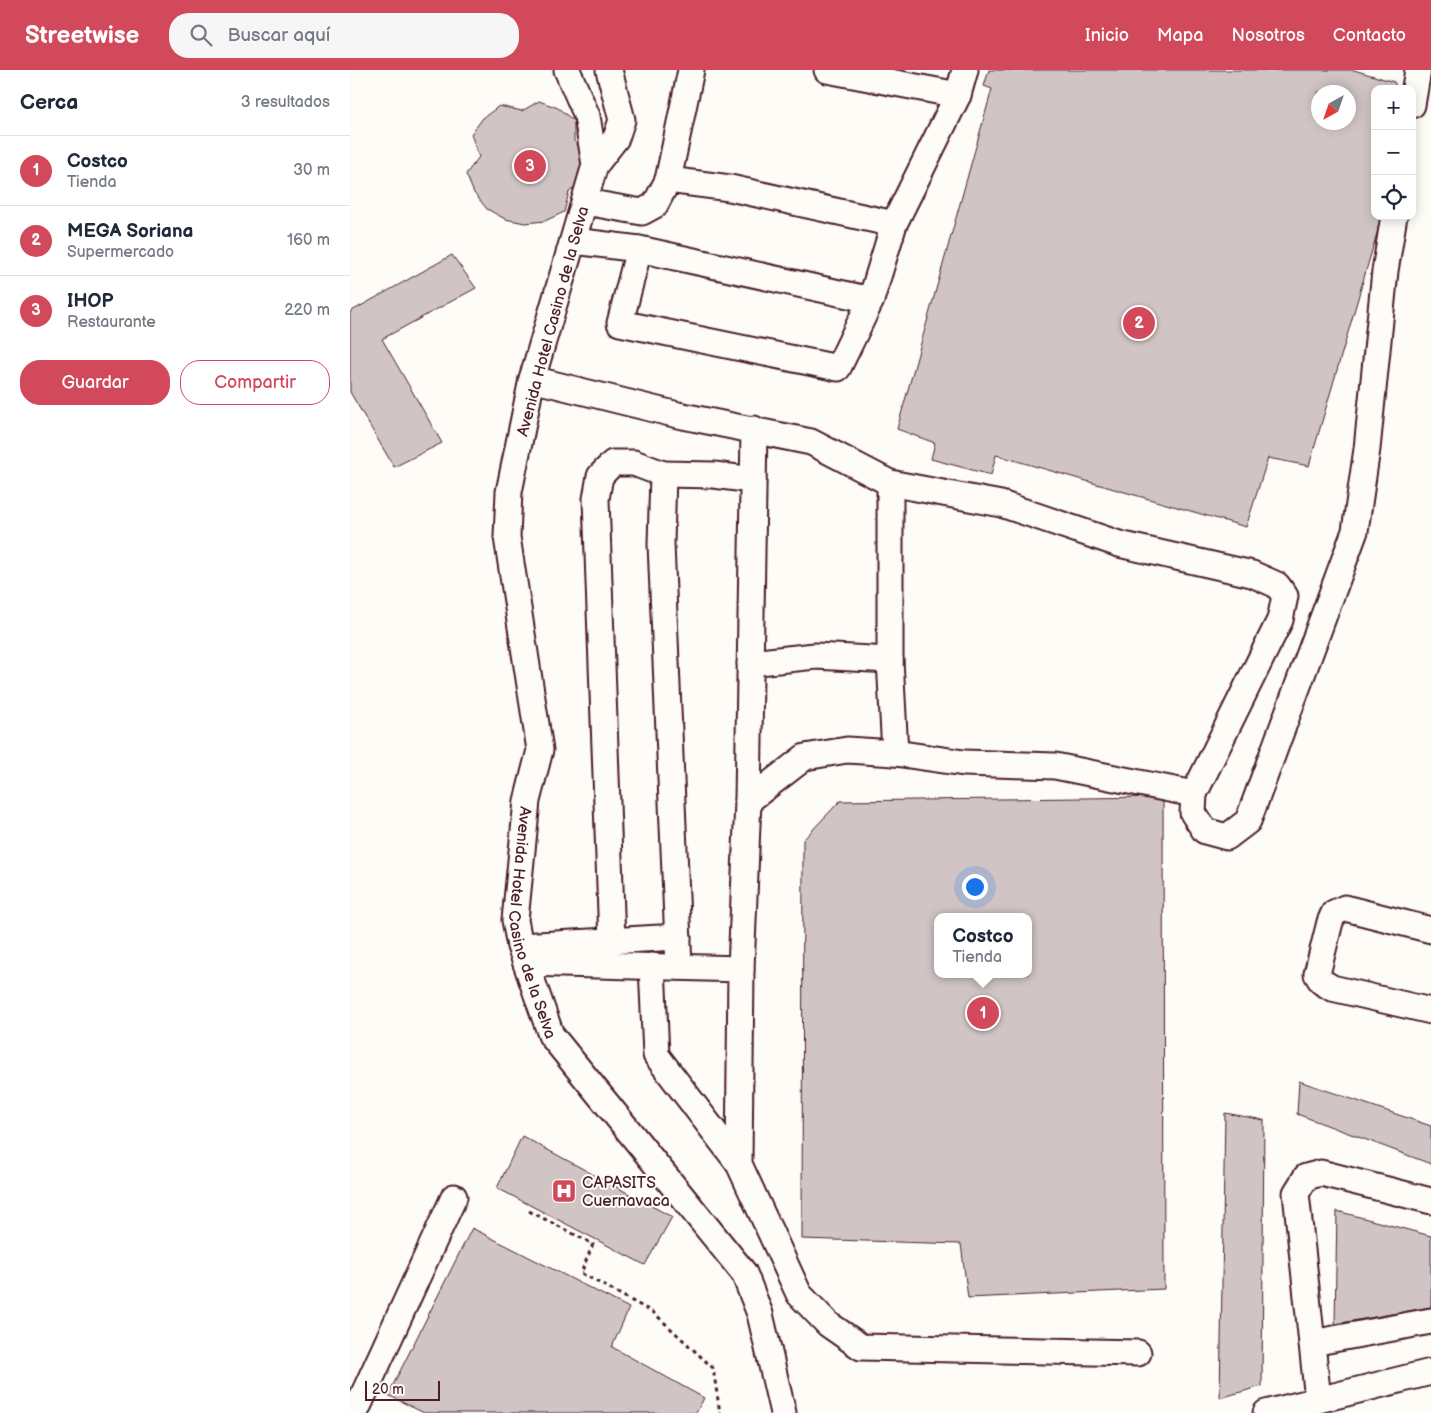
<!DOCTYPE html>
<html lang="es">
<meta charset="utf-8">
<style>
body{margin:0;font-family:"Balsamiq Sans",sans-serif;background:#f6f6f7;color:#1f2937}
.controls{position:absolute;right:15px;top:15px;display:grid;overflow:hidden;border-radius:10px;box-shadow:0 2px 12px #0003}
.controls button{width:45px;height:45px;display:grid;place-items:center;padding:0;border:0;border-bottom:1px solid #e0e1e3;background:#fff;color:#1f2937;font:25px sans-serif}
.compass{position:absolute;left:961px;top:15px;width:45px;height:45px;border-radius:50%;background:#fff;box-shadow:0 2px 12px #0003;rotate:220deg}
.scale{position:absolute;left:15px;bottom:12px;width:75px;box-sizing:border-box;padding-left:5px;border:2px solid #4a1f2b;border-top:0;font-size:14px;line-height:18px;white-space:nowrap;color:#4a1f2b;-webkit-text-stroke:4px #fdfcf7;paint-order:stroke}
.you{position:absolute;left:624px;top:816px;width:18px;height:18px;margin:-12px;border:4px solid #fff;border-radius:50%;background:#1a73e8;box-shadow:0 0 0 8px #1a73e833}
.badge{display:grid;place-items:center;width:32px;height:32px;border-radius:50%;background:#d1495b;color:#fff;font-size:16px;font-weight:700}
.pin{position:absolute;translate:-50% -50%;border:2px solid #fff;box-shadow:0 1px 5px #0006}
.popup{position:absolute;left:584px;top:843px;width:98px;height:65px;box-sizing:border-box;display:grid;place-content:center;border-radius:10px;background:#fff;filter:drop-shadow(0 1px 4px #0005);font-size:16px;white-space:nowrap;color:#747a83}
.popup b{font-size:19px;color:#1f2937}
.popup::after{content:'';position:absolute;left:50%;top:100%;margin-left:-10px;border:10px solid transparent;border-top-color:#fff}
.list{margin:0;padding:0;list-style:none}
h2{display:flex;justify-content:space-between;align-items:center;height:65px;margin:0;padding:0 20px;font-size:21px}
h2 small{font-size:16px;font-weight:400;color:#747a83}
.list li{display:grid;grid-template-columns:32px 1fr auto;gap:15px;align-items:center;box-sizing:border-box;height:70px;padding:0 20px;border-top:1px solid #e0e1e3}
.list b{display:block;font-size:19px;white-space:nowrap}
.list p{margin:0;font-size:16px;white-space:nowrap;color:#747a83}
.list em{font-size:16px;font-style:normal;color:#747a83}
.actions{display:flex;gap:10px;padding:15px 20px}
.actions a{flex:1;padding:11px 0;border:1px solid #d1495b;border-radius:20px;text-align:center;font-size:18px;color:#d1495b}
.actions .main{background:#d1495b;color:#fff}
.icon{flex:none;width:28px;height:28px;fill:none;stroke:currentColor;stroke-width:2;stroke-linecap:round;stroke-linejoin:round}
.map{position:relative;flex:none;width:1081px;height:1343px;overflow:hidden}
header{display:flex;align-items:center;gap:30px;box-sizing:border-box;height:70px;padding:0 25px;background:#d1495b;color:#fff}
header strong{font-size:24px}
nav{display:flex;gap:28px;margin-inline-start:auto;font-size:18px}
.search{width:350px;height:45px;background:#f6f6f7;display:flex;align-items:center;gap:12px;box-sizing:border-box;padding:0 18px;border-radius:20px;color:#747a83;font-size:19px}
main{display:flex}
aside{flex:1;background:#fff}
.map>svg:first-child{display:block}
</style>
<header>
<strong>Streetwise</strong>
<div class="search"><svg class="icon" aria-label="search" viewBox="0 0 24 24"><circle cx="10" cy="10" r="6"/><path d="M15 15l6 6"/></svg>Buscar aquí</div>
<nav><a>Inicio</a><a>Mapa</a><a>Nosotros</a><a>Contacto</a></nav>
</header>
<main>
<aside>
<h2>Cerca<small>3 resultados</small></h2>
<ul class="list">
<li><span class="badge">1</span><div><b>Costco</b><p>Tienda</p></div><em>30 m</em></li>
<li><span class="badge">2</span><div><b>MEGA Soriana</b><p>Supermercado</p></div><em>160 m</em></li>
<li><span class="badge">3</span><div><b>IHOP</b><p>Restaurante</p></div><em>220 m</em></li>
</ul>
<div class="actions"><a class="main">Guardar</a><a>Compartir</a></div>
</aside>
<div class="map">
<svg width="1081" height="1343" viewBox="0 0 1081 1343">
<rect width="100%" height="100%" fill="#fdfcf7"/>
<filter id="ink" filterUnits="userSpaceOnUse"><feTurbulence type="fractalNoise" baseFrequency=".02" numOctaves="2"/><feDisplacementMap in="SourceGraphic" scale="10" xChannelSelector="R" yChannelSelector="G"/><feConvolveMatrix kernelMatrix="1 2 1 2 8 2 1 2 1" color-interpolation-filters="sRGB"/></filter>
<g filter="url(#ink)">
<g fill="#d0c5c4" stroke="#4a1f2b" fill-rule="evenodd">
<path d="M639,0H1004L1044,12L1047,19H1025V146H1032L959,396L918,388L896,457L646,385L641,405L581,389L585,373L547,359L642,19L634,16ZM968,22H998V52H968Z"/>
<path d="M189,31L208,38L224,51V71L239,88L237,109L219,122L214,142L195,151L175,153L155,149L137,139L124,123L116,104L129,87L121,64L133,48L149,36L172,41Z"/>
<path d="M102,185L126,218L32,269L92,373L44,397L0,322V242Z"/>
<path d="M813,727L814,1219L618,1228L611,1174L452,1169L453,770L490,731ZM588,847H678V904H588Z"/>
<path d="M949,1011L1081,1056V1094L947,1044Z"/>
<path d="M875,1043L914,1050L912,1316L870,1328Z"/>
<path d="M172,1066L322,1147L295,1195L147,1118Z"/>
<path d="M987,1141L1081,1166V1237L985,1254Z"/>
<path d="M122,1158L279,1238L262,1277L354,1328L346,1343H74L38,1325Z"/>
</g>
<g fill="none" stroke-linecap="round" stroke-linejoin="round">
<defs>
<g id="minor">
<path d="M217,0L237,46L245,95"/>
<path id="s1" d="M259,0L272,50L266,68L245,95L182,309L159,422L157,467L190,680L177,731L165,850L170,876L201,965L394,1203L410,1244L433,1343"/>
<path d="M477,0L608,25"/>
<path d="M1062,35L1068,0"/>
<path d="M318,110L341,0"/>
<path d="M544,154L608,25L615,0"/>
<path d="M224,171L289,179L521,230L544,154L380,118L318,110L305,135L292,142L235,132"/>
<path d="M289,179L270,253L488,298L521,230"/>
<path d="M182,309L328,345L461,372L540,413L651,434L769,474L902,504L927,515L935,526L930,550L844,724L843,743L855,761L877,767L898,751L1005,461L1017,379L1035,201L1044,146"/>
<path d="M313,404L364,405L403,410"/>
<path d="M540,413V590L545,683"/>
<path d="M400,593L465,586L540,590"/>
<path d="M398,731L455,687L497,680L545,683L614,693L705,696L844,724"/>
<path d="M1081,860L995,838L984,843L980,852L967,904L972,912L982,918L1081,941"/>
<path d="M262,871L246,429L250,406L263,393H284L313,404L311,474L329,897"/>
<path d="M170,876L328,867"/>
<path d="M176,893L391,899L389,1094L449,1224L478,1254L511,1277L788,1283"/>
<path d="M302,896L306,985L389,1094"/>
<path d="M391,899L398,731L404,359"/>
<path d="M962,1273L1081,1251"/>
<path d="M968,1330L946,1123L956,1107L971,1103L1081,1131"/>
<path d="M5,1343L104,1127"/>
<path d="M916,1343L1081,1302"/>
</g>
</defs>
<use href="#minor" stroke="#4a1f2b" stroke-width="29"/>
<path stroke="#4a1f2b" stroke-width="3" stroke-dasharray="4 4" stroke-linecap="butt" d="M179,1141L243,1174L231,1203L304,1243L363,1298L370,1343"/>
<use href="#minor" stroke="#fdfcf7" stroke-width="25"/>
</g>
</g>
<defs>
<symbol id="hospital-square" viewBox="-11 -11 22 22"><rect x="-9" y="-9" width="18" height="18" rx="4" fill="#d1495b" stroke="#fdfcf7"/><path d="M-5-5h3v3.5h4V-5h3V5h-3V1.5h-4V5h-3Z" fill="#fff"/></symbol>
</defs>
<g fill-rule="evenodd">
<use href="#hospital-square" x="200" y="1107" width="28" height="28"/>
</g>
<g text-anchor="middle" stroke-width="4" stroke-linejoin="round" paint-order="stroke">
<g font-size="16" fill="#4a1f2b" stroke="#fdfcf7">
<text transform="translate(202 251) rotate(-75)" y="6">Avenida Hotel Casino de la Selva</text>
<text dy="6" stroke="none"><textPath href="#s1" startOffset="881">Avenida Hotel Casino de la Selva</textPath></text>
</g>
<g font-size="16" fill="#4a1f2b" stroke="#fdfcf7" text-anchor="start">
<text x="232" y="1118">CAPASITS<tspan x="232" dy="18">Cuernavaca</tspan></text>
</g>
</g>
</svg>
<div class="controls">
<button>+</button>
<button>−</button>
<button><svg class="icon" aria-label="locate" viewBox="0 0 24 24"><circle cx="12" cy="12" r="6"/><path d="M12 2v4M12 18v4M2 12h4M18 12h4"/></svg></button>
</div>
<svg class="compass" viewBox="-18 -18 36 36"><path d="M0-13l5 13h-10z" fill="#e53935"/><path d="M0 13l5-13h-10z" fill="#747a83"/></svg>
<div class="scale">20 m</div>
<div class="you"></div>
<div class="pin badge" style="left:633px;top:943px">1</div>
<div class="popup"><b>Costco</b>Tienda</div>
<div class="pin badge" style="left:789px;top:253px">2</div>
<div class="pin badge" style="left:180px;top:96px">3</div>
</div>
</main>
